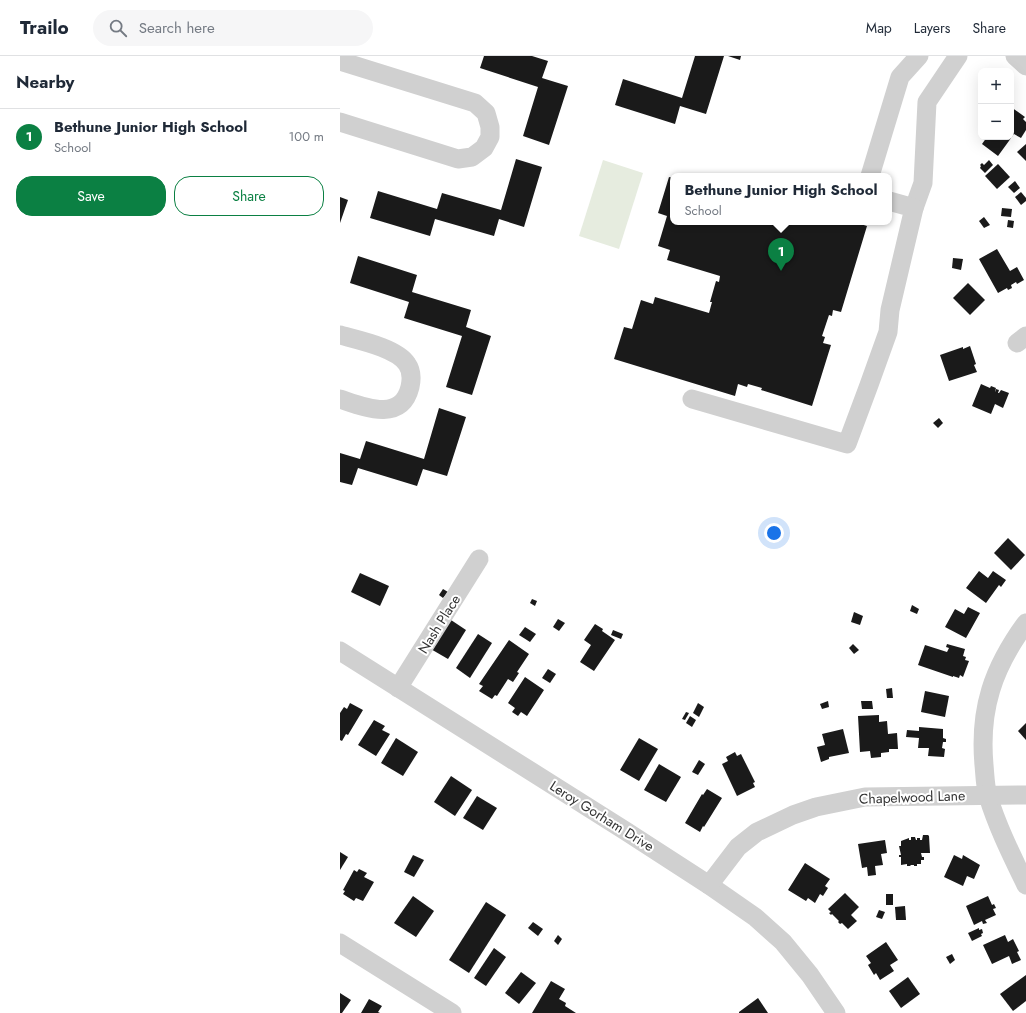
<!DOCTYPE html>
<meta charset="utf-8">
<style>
body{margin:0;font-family:Jost,sans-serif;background:#f6f6f7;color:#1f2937}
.controls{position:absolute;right:12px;top:12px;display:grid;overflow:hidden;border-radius:8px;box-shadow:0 4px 16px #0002}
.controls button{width:36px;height:36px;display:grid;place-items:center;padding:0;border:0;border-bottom:1px solid #e0e1e3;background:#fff;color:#1f2937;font:20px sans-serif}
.you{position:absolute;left:434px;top:477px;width:14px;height:14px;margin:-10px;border:3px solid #fff;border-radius:50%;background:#1a73e8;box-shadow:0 0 0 6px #1a73e833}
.badge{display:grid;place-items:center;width:26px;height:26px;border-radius:50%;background:#0b8043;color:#fff;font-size:13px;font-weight:700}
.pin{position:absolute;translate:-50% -33px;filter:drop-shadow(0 1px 2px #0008)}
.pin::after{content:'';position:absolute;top:21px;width:14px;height:12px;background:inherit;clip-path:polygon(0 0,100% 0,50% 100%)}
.popup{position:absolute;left:330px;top:117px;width:222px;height:52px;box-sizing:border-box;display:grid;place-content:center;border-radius:8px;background:#fff;filter:drop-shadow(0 1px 3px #0005);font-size:13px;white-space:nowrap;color:#747a83}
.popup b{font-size:15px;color:#1f2937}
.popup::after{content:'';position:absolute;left:50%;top:100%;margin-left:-8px;border:8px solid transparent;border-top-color:#fff}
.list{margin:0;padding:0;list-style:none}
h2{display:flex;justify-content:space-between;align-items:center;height:52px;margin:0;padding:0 16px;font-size:17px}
h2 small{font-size:13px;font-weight:400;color:#747a83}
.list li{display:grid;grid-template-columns:26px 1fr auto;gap:12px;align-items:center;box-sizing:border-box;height:56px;padding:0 16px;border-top:1px solid #e0e1e3}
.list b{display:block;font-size:15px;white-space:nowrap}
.list p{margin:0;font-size:13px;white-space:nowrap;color:#747a83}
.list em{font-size:13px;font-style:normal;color:#747a83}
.actions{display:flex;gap:8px;padding:12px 16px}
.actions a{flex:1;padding:9px 0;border:1px solid #0b8043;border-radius:16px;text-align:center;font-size:14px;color:#0b8043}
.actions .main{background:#0b8043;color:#fff}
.icon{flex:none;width:22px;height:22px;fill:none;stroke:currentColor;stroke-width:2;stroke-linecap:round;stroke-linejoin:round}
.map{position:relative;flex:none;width:686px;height:957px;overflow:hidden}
header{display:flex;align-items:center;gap:24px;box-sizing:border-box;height:56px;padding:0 20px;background:#fff;border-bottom:1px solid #e0e1e3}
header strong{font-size:19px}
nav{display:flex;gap:22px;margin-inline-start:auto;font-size:14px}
.search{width:280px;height:36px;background:#f6f6f7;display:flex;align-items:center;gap:10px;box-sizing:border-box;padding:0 14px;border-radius:22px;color:#747a83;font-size:15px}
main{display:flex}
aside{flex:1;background:#fff}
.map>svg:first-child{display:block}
</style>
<header>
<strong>Trailo</strong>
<div class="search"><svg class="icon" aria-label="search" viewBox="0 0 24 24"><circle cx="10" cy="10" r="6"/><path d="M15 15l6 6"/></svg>Search here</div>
<nav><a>Map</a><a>Layers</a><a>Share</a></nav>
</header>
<main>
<aside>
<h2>Nearby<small></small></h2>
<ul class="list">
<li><span class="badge">1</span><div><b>Bethune Junior High School</b><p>School</p></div><em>100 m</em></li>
</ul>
<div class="actions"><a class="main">Save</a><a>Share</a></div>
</aside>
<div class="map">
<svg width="686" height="957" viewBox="0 0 686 957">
<rect width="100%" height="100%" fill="#fff"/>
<path fill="#e6ecdf" d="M263,104L303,117L279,193L239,180Z"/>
<g fill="#1a1a1a">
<path d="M144,0H192L208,5L202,22L228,30L209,89L183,80L198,31L140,12Z"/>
<path d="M355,0H384L366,58L340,50L335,68L275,49L283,23L342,42Z"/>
<path d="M388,0H401L400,4Z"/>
<path d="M671,51L685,61L683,63L686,66V74L681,82L674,78L658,100L642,88L647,81H671Z"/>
<path d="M686,88V105L677,96Z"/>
<path d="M176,103L202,111L184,171L159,163L154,180L95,163L90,180L30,162L38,135L97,153L102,137L161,154Z"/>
<path d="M649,104L653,109L645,117L640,112L641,110L640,109L642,107L644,109Z"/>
<path d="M658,108L670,121L657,133L645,120Z"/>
<path d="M329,121L333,122V166H514L527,170L501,256L493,254L492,260L489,259L482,280L485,281L483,287L491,289L472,350L421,334L422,332L408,328L407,331L398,328L395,340L274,303L284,271L292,273L301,244L313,248L315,241L369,257L372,246H370L376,225L379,226L380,220L327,204L330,194L318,190L327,160L318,157Z"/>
<path d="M675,125L680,132L674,137L668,131Z"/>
<path d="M681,136L686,142V145L681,149L675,141Z"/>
<path d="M0,141L8,144L0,167Z"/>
<path d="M662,152L672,153L671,161L661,160Z"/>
<path d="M644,161L650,169L644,172L639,165Z"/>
<path d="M668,164L674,165L673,172L667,171Z"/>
<path d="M657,193L670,215L677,211L684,224L677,228L676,226L671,229L672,232L668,234L667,232L658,237L639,203Z"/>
<path d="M18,200L77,219L72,236L131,254L126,271L151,280L132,339L106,331L122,280L64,262L69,246L10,227Z"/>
<path d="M613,202L623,203L621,214L612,212Z"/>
<path d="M628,227L645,244L630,259L613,242Z"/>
<path d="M630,290L636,308L634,309L637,316L609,325L600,299L623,291V293Z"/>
<path d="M641,328L650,332L651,330L656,332L655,335V336L656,333L659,334L658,337H659L661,334L669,337L663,352L655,348L651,358L632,350Z"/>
<path d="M99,352L126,361L107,420L83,413L77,430L18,412L12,429L0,426V397L20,403L26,385L84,403Z"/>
<path d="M599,362L603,367L598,372L593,367Z"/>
<path d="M668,482L685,499L671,514L654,497Z"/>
<path d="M639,515L648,522L653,515L666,524L661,531L659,529L646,547L626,532Z"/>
<path d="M20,517L49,530L40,550L11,536Z"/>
<path d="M103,533L108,536L103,542L99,539Z"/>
<path d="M192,543L197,545L195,550L190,547Z"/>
<path d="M572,549L579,553L577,558L570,555Z"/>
<path d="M628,551L640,557L626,582L605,571L615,553L624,558Z"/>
<path d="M514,556L523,560L520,569L511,566Z"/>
<path d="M108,562L126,574L108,603L89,592Z"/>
<path d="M218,563L225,567L219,575L213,571Z"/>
<path d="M255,568L263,573L262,575L275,584L254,615L240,606L251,589L244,584Z"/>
<path d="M185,571L196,578L190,586L179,579Z"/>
<path d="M273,574L283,578L281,583L271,579Z"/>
<path d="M138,578L152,587L130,622L116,612Z"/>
<path d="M169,584L189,598L177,616L179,617L173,626L168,623L157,640L155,639L152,643L139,635L143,630L139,628Z"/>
<path d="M513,588L519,594L514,598L509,592Z"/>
<path d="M607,588L625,593L623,600L626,601L625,604L629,605L623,621L620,619L619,622L613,620V621L578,609L585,589L607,596L609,592L606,591Z"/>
<path d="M208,613L216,618L210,627L202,622Z"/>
<path d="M185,621L204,634L187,660L181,656L178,660L172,656L175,652L168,647Z"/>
<path d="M552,632L553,642H547L546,633Z"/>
<path d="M585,635L609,640L605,661L581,656Z"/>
<path d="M488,645L489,651L482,653L480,648Z"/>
<path d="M521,645H532L533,653H522Z"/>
<path d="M10,647L23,654L8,679L6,678L2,685L0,684V657L4,651L7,653Z"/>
<path d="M358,647L364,651L359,661L353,657Z"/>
<path d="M346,656L349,657L345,664L342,663Z"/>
<path d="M539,659V666L547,665L548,678L557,677L558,693H549V696L541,697V701L531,702L530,695L520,696L518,660Z"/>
<path d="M350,660L356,664L352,671L346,667Z"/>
<path d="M34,664L45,670L42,674L50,678L36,700L18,689Z"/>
<path d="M686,667V684L678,675Z"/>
<path d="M579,671L603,673V682L606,683V686H603L602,692L605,693L604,701L588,700L589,692H578L579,682L566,681L567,674L579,675Z"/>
<path d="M503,673L509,697L489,701V703L481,706L477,691L485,689L482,678Z"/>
<path d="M56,682L78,696L63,720L41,707Z"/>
<path d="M299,682L318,693L299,725L280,714Z"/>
<path d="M395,696L397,700L401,698L415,726L413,727L415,731L397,740L382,708L388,705L386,701Z"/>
<path d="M359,704L365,708L358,719L352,716Z"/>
<path d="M319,708L341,721L326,746L304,734Z"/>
<path d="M111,720L132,734L115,760L94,746Z"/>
<path d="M367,733L382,742L364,771L363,770L360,776L345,767L362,738L363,739Z"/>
<path d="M137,740L157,752L143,774L123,762Z"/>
<path d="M583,779H588L589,780L590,797H581L582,801H584V804H581V808H577V810H574V809H570L571,810H567V808L561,809V801H559V799H561L559,790H561V785L569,782V784H571V781H575L576,784H577V782H580V784H582Z"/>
<path d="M545,784L547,797L541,798L543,809L535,810L536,819L528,820L527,811L522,812L518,788Z"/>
<path d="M0,796L8,801L0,814Z"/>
<path d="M73,799L84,804L74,821L64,816Z"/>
<path d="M614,799L622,803L623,799L640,809L634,823L627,820L623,830L604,821Z"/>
<path d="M465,807L490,823L485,830L488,832L483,840L480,838L475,847L468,842L466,845L448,834Z"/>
<path d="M19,813L27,817L24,821L34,826L23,845L16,842L14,845L3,838L5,835L3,834L14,814L17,816Z"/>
<path d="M505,837L519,851L511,859L517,865L508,873L502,867L500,868L498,866L499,865L492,858L491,859L489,857L491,856L488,853Z"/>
<rect x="546" y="838" width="7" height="11"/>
<path d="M73,840L94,855L76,881L54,867Z"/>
<path d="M648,840L652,849L654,848L656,852L653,853L656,859L645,864L647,867L643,868L642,865L634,869L626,850Z"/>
<path d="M146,846L166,859L129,917L109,904Z"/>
<path d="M565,850L566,864H556L555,851Z"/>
<path d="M539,854L545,856L542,863L536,861Z"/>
<path d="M193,866L203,873L198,880L188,872Z"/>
<path d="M639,872V874L642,873L643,877L641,878L642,880L632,885L628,877Z"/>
<path d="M218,879L222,883L218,889L214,885Z"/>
<path d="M665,879L668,886L673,883L679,895L677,896L681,904L672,908L669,900L652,908L643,889Z"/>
<path d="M546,886L558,904L550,909L554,915L540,924L536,917L534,919L528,909L531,907L526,900Z"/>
<path d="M154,892L166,901L146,930L134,922Z"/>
<path d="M612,898L615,904L610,908L606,901Z"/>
<path d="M181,916L196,927L179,948L165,937Z"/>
<path d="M686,919V945L673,955L660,938Z"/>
<path d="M568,921L580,938L561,952L549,935Z"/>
<path d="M211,925L225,933L219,943L226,947L225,950L236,957H192Z"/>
<path d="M0,937L11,944L2,957H0Z"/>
<path d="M418,942L428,957H399V956Z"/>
<path d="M29,943L42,950L38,956L40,957H21Z"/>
</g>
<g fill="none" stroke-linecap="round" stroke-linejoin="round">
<g stroke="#d0d0d0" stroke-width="19">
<path d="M675,0L686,10"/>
<path d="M0,5L135,47L146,57L150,71V81L144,92L132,101L118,103L0,66"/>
<path d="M530,120L560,21L579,0"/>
<path d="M574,152L583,127L587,46L618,0"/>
<path d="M0,279C18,284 57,292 67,308C72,315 72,322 70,331C61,367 24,351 0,343"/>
<path d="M677,287L686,280"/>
<path d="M352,343L507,388L529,329L548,276L550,254L574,152L549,145"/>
<path d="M686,567C653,612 639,653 644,709C645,719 645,730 648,740C657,770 672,800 686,829"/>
<path d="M0,595L284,774L369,829L415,861L443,886L470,919L496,957"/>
<path d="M58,632L139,503"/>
<path d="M369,829L398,791L417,776L453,759L476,751L525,741L686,739"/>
<path d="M0,887L112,957"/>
</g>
</g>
<g text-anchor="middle" stroke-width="4" stroke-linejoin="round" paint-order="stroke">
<g font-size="14" fill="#333" stroke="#fff">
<text transform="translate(99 568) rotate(-58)" y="5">Nash Place</text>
<text transform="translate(572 741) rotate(-2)" y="5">Chapelwood Lane</text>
<text transform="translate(262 760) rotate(32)" y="5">Leroy Gorham Drive</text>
</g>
</g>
</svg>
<div class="controls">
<button>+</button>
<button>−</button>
</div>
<div class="you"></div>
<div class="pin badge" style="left:441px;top:215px">1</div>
<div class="popup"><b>Bethune Junior High School</b>School</div>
</div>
</main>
